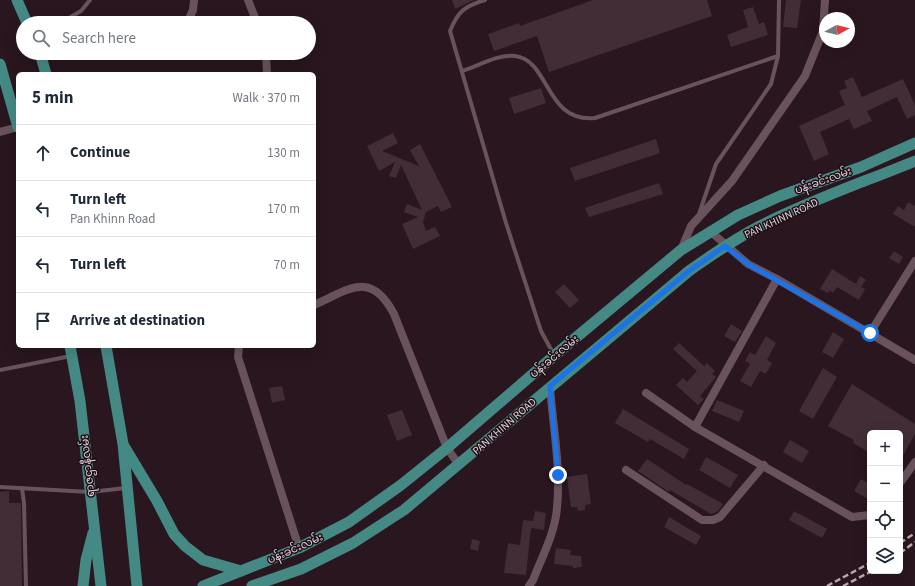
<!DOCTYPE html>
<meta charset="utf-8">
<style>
body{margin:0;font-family:"Source Sans 3","Noto Sans Myanmar",sans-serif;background:#f6f6f7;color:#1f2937}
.controls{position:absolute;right:12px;bottom:12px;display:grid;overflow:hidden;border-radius:6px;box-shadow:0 4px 16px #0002}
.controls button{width:36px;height:36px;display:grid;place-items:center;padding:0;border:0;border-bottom:1px solid #e0e1e3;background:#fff;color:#1f2937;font:20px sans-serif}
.compass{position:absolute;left:819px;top:12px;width:36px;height:36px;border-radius:50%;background:#fff;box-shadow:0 4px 16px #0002;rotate:82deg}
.stop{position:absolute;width:12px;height:12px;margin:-9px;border:3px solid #1a73e8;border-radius:50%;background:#fff}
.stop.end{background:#1a73e8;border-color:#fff;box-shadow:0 1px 4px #0008}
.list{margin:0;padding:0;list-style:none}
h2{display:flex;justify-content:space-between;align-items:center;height:52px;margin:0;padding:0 16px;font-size:17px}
h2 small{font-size:13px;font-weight:400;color:#747a83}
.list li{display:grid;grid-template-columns:26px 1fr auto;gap:12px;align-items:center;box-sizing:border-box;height:56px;padding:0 16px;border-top:1px solid #e0e1e3}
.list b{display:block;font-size:15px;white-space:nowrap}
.list p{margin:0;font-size:13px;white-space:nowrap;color:#747a83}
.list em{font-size:13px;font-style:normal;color:#747a83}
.icon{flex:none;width:22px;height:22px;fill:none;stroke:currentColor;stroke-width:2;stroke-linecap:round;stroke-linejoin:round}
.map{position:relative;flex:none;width:915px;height:586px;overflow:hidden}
.search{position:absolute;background:#fff;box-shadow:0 4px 16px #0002;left:16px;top:16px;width:300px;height:44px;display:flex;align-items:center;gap:10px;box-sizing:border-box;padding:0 14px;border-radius:22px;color:#747a83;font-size:15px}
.panel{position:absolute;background:#fff;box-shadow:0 4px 16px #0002;left:16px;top:72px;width:300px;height:276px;border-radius:6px}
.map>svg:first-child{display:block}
</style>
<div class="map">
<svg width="915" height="586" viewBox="0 0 915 586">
<rect width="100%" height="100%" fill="#29161f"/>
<g fill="#422d37">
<path d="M452,0H474L455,9Z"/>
<path d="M593,0H707L712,16L549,72L537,36L494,51L488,34L519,23L520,26Z"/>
<path d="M786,0H801L797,28L783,27Z"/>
<path d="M753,7L759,24L764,22L768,35L731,47L727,35L748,27L743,10Z"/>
<path d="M853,77L862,97L903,79L915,105V115L907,119L897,97L867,111L872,121L854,129L849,119L820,132L829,154L814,161L799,126L845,105L839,91L847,88L844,81Z"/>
<path d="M541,88L546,103L514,114L509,98Z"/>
<path d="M393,133L398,143L382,151L419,166L410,150L420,144L452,207L441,212L438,206L426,212L423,222L426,231L435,227L440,236L413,249L402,224L418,217L404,212L407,204L422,210L401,165L396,178L389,176L395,162L379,171L367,146Z"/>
<path d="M656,139L660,153L575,181L570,168Z"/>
<path d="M659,183L663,194L589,217L585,208Z"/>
<path d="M908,202L915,206V227L893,214L898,206L904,210Z"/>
<path d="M894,251L903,257L899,264L889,258Z"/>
<path d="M832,269L856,284L860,276L866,280L861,287L865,289L859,300L837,287L833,293L829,290L828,293L820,289Z"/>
<path d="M564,284L579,300L570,308L555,292Z"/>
<path d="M731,324L742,331L735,342L724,336Z"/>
<path d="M833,332L844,339L833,358L822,352Z"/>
<path d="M766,336L776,343L767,360L772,363L766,374L760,371L751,387L740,381L750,364L745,361L750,352L755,355Z"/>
<path d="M679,343L704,366L707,363L715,371L712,374L716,377L700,396L704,399L698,405L676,385L683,378L687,382L697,371L673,349Z"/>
<path d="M823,368L837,377L813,419L799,411Z"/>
<path d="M852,384L915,424V434L900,461V433H870V453L853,443L854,440L828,426Z"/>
<path d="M282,386L285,400L272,403L269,388Z"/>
<path d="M717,400L744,411L739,422L712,411Z"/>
<path d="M623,409L689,449L684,459L650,439L648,442L615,423Z"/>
<path d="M402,410L412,435L397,441L387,415Z"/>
<path d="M790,440L809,451L802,463L783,452Z"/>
<path d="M706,457L738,475L730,488L699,470Z"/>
<path d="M647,459L686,485L687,484L723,504L721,507L717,512L711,514L670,490L669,492L638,471Z"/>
<path d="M587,474L591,504L585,505V510L578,511L577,507H571L567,477Z"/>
<path d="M861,479L870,484V500L854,491Z"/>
<path d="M9,491V503H21L22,586H0V492Z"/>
<path d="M535,511L546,513L544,530L531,528L526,575L504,573L508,543L520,545L523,520L533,521Z"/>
<path d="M794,511L827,529L822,538L789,520Z"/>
<path d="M669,517L701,536L696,545L664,527Z"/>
<path d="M472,539L480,541L478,551L470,549Z"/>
<path d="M556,548L571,550L570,555L581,556L582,567L573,568V566L554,564Z"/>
</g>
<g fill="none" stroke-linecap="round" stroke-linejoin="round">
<g stroke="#69525c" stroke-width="4">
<path d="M485,0C465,6 458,11 450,31L506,223L541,331L554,355"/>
<path d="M60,23L81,11L90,0"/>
<path d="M462,71C478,66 498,54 515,56C550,60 545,123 595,118L778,56"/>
<path d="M699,214L716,164L771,84L778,56L779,0"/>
<path d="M0,370L71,356"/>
<path d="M0,487L90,492L126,488"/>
<path d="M22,488L24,503L26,586"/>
</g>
<g stroke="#69525c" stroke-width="8">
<path d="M248,0L257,23"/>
<path d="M187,23L193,10L194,0"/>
<path d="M266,53L267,74"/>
<path d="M41,54L49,53"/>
<path d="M0,132L18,127"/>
<path d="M711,232L748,264L777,279L915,360"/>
<path d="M681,250L691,226L732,181L805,76L823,31L825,0"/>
<path d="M314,305C350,289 371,270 394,314L447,448L459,465"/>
<path d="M870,333L915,261"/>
<path d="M239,346L238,357L299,548"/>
<path d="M646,393L695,427L852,517L870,515"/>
<path d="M695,427L777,279"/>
<path d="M626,470L702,520H713L720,517L764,465"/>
<path d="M900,483L915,462"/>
<path d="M529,586L533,580C542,557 555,533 557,508C561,468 553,426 550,387"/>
</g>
<g stroke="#458985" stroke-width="11">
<path d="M17,0L27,23"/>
<path d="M40,53L46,74"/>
<path d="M0,64L18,127"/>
<path d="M70,346L80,401L101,586"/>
<path d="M106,346L123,444L137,586"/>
<path d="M124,446L157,501L174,534L185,546L203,560L241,571"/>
<path d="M83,586L86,560L93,533"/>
<path d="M203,586L299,548L349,522L401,485L447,448L555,355L681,250L738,215L780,196L861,167L915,143"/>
<path d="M252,586L301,569L353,543L404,510L689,271C713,254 736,238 762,225C811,200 864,182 915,161"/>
</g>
<g stroke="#b8a9af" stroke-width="2.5" stroke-dasharray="6 3" stroke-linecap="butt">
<path d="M900,543L915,533"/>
<path d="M900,553L915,542"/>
<path d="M827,586L870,563"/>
<path d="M843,586L872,571"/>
</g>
</g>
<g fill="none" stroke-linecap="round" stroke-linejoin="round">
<path stroke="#1a73e8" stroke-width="5" d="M558,475L550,386L689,271L725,246L748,264L870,333"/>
</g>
<g text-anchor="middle" stroke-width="3" stroke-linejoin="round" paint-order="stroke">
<g font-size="11" fill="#e0d2d8" stroke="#1f0d15">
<text transform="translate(823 180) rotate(-20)" y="4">ပန်းခင်းလမ်း</text>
<text transform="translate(781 218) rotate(-25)" y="4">PAN KHINN ROAD</text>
<text transform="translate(554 356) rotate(-40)" y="4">ပန်းခင်းလမ်း</text>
<text transform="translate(504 426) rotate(-41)" y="4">PAN KHINN ROAD</text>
<text transform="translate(87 466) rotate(-96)" y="4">ရာဇဌာနီလမ်း</text>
<text transform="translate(295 548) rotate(-24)" y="4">ပန်းခင်းလမ်း</text>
</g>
</g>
</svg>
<div class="controls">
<button>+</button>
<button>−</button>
<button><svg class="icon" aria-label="locate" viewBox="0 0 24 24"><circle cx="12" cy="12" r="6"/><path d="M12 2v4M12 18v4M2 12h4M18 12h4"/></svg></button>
<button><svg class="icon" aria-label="layers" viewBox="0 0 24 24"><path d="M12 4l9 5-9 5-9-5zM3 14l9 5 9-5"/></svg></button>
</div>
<svg class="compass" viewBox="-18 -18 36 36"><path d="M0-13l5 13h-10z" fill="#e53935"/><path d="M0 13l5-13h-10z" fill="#747a83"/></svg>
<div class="stop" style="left:870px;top:333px"></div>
<div class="stop end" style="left:558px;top:475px"></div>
<div class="search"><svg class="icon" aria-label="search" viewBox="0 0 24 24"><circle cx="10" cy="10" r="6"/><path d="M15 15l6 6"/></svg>Search here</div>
<section class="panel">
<h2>5 min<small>Walk · 370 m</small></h2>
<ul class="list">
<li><svg class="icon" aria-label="ahead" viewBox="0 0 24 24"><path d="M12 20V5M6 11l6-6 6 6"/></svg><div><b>Continue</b></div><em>130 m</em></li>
<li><svg class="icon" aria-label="left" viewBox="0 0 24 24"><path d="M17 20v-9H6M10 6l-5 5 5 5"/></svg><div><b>Turn left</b><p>Pan Khinn Road</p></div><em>170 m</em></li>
<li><svg class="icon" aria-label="left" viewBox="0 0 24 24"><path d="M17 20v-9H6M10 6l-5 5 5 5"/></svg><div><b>Turn left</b></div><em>70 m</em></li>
<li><svg class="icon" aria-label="arrive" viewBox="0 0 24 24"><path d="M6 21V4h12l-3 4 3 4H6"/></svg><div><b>Arrive at destination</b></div></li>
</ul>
</section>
</div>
